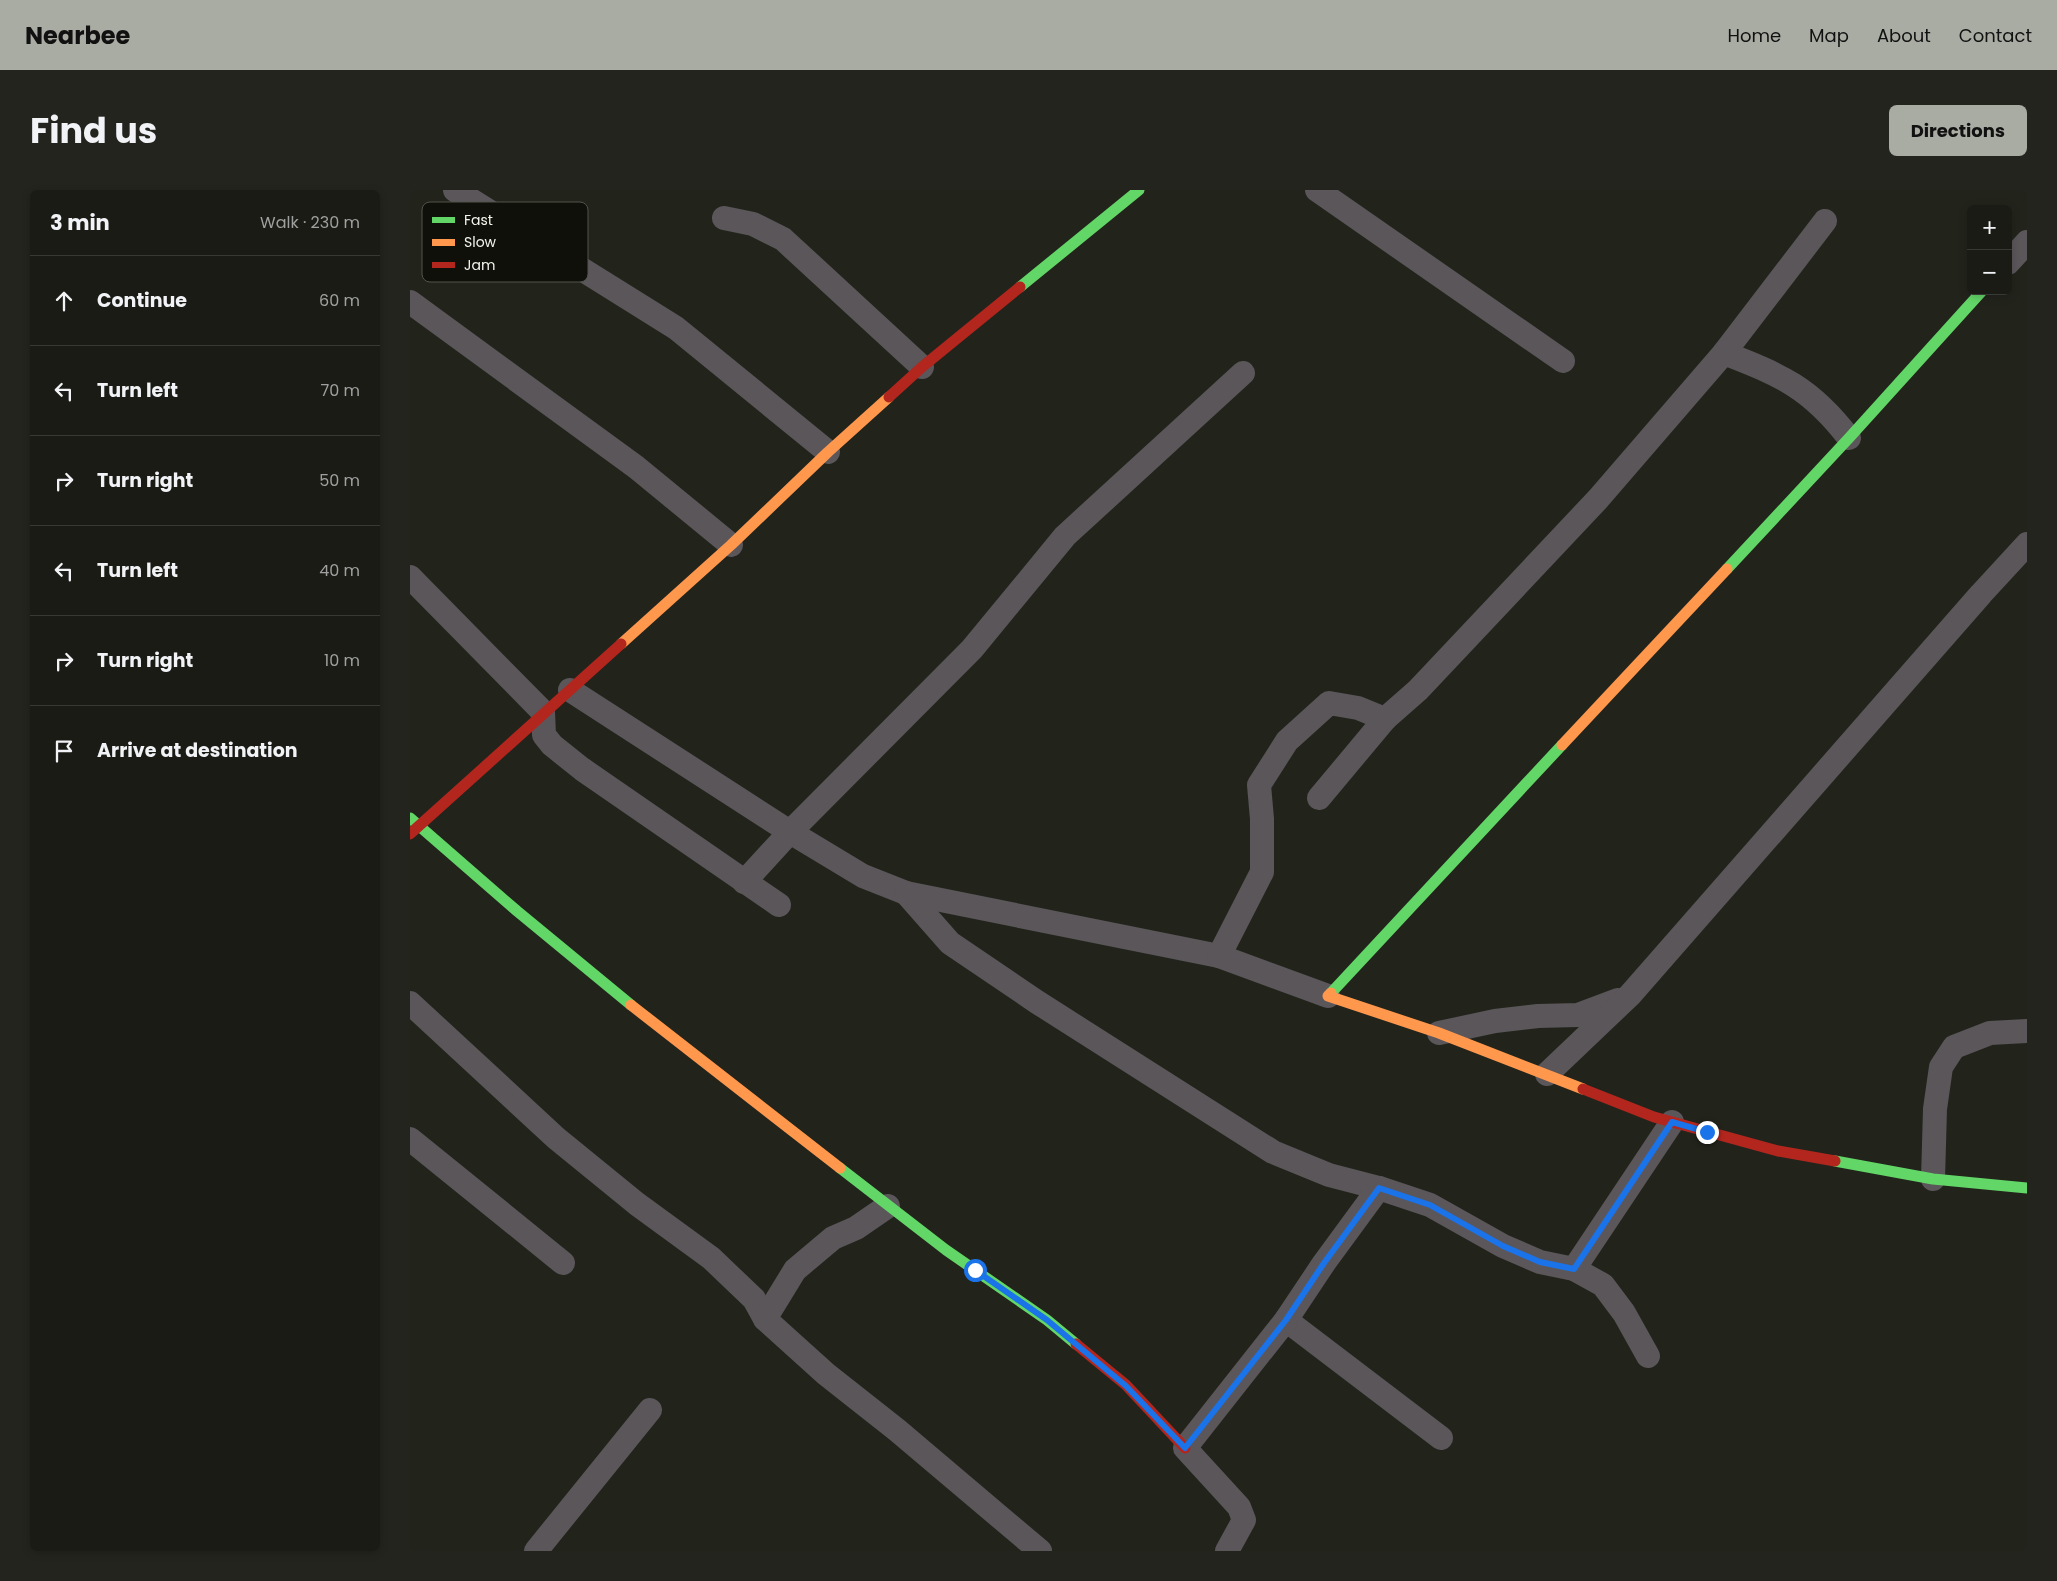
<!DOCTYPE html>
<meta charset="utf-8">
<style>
body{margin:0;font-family:Poppins,sans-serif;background:#23241e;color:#f1f3f6}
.controls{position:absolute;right:15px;top:15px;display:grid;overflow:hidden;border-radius:8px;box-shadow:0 2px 8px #0003}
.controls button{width:45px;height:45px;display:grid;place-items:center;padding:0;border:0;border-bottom:1px solid #383934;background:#1a1b15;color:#f1f3f6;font:25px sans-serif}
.stop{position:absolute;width:15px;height:15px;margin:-11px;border:4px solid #1a73e8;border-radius:50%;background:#fff}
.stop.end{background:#1a73e8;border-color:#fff;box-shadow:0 1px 5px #0008}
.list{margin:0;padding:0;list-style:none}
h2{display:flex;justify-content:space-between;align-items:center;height:65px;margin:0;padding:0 20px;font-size:21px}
h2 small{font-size:16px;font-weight:400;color:#9fa1a0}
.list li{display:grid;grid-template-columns:32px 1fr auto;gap:15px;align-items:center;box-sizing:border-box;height:90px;padding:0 20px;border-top:1px solid #383934}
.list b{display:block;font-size:19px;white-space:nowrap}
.list em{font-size:16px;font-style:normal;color:#9fa1a0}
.icon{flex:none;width:28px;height:28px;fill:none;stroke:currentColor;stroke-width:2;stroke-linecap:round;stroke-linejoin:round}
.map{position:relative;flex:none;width:1617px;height:1361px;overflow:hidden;border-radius:8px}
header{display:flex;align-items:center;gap:30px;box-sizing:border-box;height:70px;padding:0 25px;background:#a9aca3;color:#111}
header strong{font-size:24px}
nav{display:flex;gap:28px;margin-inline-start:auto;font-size:18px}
.intro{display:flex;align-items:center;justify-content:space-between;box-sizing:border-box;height:120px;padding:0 30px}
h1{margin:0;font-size:35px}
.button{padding:12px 22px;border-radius:8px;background:#a9aca3;color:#111;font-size:18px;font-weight:700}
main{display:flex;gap:30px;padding:0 30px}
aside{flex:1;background:#1a1b15;border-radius:8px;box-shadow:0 2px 8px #0003}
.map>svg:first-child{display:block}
</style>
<header>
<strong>Nearbee</strong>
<nav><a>Home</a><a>Map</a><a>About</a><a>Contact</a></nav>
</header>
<div class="intro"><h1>Find us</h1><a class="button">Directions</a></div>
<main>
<aside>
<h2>3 min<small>Walk · 230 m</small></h2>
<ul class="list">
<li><svg class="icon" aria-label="ahead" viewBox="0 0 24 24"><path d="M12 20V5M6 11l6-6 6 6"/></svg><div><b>Continue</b></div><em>60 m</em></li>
<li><svg class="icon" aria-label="left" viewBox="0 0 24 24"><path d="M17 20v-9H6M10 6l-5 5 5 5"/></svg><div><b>Turn left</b></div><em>70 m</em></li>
<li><svg class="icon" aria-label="right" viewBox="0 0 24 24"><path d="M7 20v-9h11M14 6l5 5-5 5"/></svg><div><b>Turn right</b></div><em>50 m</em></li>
<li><svg class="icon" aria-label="left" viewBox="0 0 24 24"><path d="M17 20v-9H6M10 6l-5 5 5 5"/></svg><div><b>Turn left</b></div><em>40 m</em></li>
<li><svg class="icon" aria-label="right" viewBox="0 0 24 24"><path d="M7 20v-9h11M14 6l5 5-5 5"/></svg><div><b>Turn right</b></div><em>10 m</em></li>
<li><svg class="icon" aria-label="arrive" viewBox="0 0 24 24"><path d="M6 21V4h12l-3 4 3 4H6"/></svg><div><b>Arrive at destination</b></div></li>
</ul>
</aside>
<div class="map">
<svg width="1617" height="1361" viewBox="0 0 1617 1361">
<rect width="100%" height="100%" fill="#22241c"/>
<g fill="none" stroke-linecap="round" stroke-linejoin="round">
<g stroke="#5b565a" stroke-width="24">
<path d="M45,0L266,138L418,262"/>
<path d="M907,0L1153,171"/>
<path d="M314,28L343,34L373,49L512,177"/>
<path d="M1598,73L1617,52"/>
<path d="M0,112L226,277L321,355"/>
<path d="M1314,163L1415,31"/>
<path d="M0,387L133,522L134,545L142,555L172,579L369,715"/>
<path d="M160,500L380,642L453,686L496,703L809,766L918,806"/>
<path d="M909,608L975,529L1008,500L1188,309L1314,163C1371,185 1401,198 1439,248"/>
<path d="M334,692L380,642L562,459L655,346L833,183"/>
<path d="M496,703L540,753L627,812L863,962L919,985L969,998L1020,1015L1093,1056L1130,1072L1164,1079L1193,1095L1214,1123L1238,1166"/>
<path d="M809,766L852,682V629L849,595L877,551L919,513L948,518L975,529"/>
<path d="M0,813L146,948L227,1014L301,1068L344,1109L355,1129"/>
<path d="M1029,843L1085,831L1128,826L1168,825L1208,810"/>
<path d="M1137,884L1220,805L1571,404L1617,354"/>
<path d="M0,949L153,1073"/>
<path d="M1523,989L1525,919L1531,877L1544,857L1580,843L1617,841"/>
<path d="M478,1016L446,1038L423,1048L385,1080L355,1129L416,1184L487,1240L630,1361"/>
<path d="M1164,1079L1262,932"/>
<path d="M876,1130L1031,1248"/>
<path d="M126,1361L240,1220"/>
<path d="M817,1361L834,1330L829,1317L775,1258L876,1130L914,1073L969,998"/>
</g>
<g stroke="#63d668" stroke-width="11">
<path d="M610,97L729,0"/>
<path d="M1317,379L1439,248L1572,101"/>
<path d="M0,628L107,721L221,815"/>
<path d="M921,803L1152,555"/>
<path d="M1425,971L1523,989L1617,998"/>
<path d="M430,978L536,1060L637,1130L666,1154"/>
</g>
<g stroke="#ff974d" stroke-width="11">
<path d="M211,454L321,355L418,262L479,207"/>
<path d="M1152,555L1317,379"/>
<path d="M921,803L918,806L1029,843L1173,899"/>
<path d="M221,815L430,978"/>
</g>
<g stroke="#b3261e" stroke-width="11">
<path d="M479,207L512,177L610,97"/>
<path d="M0,644L211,454"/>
<path d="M1173,899L1244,927L1368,961L1425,971"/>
<path d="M666,1154L716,1195L775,1258"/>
</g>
</g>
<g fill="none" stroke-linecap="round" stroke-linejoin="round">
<path stroke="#1a73e8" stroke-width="6" d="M565,1080L637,1130L716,1196L775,1258L876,1130L914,1073L969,998L1020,1015L1093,1056L1130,1072L1164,1079L1262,932L1297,942"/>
</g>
<rect x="12" y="12" width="166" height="80" rx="8" fill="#0e1009" stroke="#52554d" stroke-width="1"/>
<rect x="22" y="27" width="23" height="6" fill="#63d668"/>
<rect x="22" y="49" width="23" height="7" fill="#ff974d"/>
<rect x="22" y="72" width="23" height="6" fill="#b3261e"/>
<g font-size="14" fill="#f2f5eb">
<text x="54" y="35">Fast</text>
<text x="54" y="57">Slow</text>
<text x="54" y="80">Jam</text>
</g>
</svg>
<div class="controls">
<button>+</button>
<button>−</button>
</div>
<div class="stop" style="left:565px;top:1080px"></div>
<div class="stop end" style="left:1297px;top:942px"></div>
</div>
</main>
